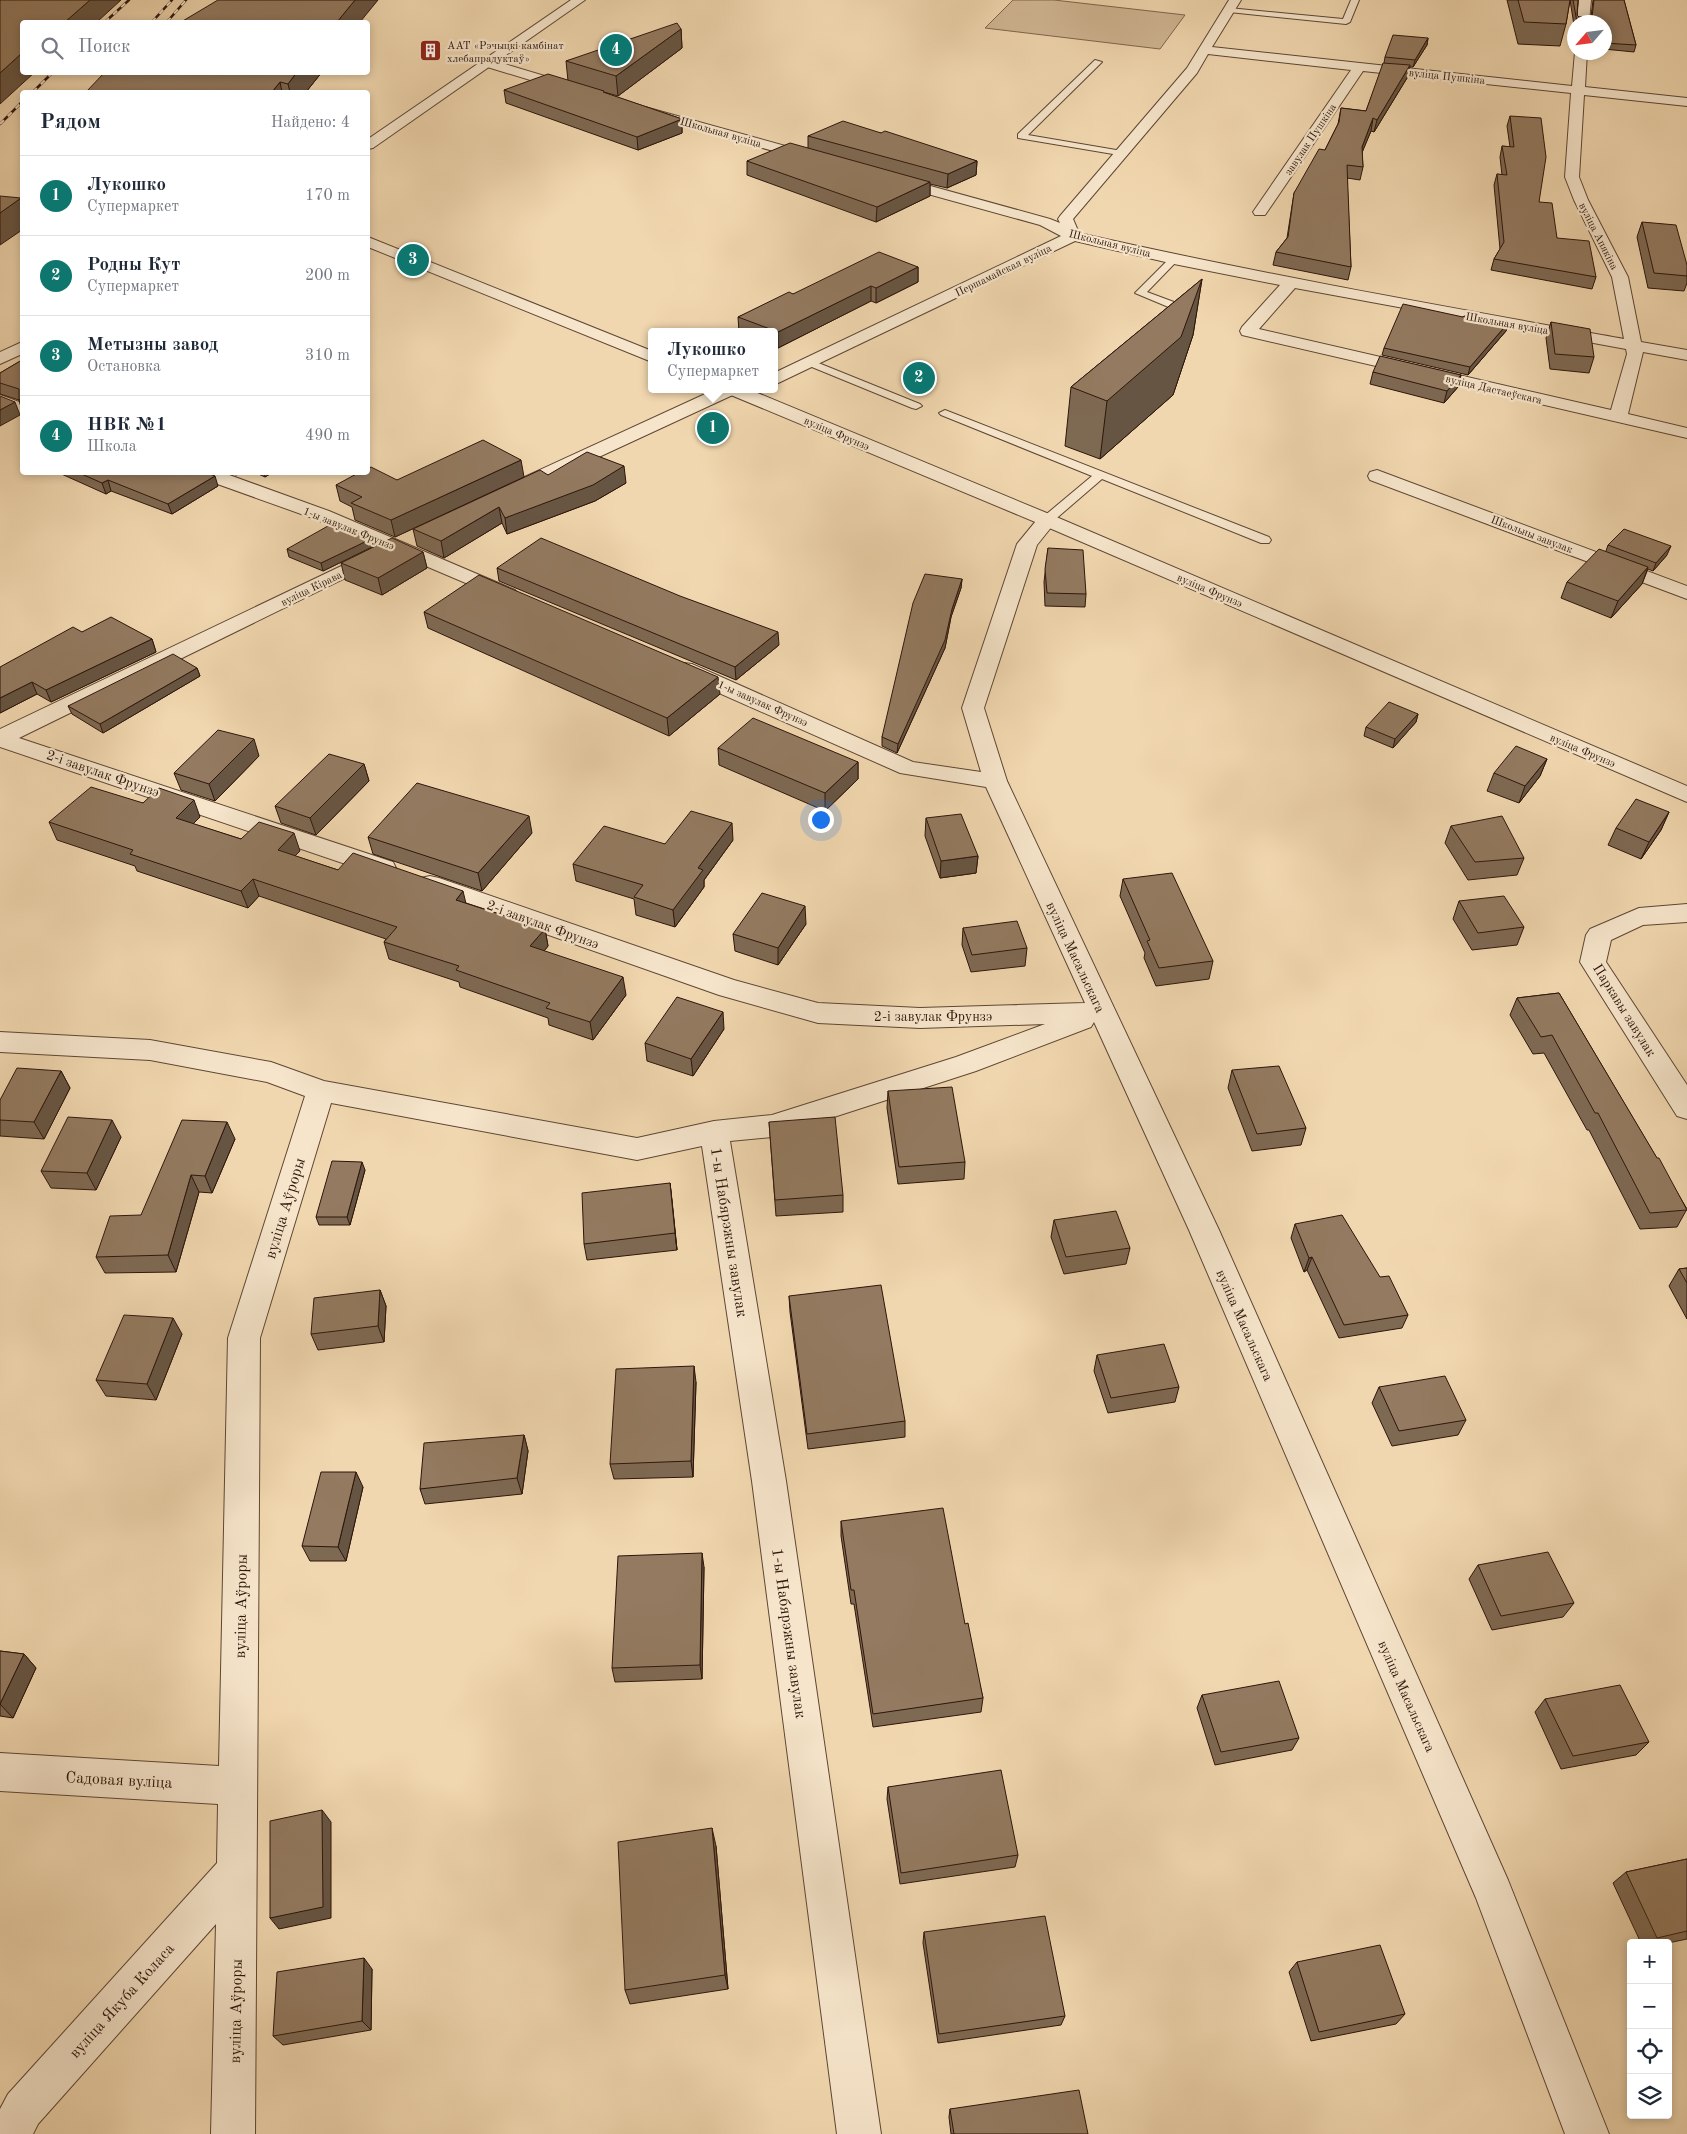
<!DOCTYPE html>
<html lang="ru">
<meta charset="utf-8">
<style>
body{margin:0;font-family:"Old Standard TT",serif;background:#f6f6f7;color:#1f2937}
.controls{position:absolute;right:15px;bottom:15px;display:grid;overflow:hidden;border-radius:5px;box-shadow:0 2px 8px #0003}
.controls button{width:45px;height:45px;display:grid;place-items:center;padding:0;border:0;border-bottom:1px solid #e0e1e3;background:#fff;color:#1f2937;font:25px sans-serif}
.compass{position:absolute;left:1567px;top:15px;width:45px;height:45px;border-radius:50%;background:#fff;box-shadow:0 2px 8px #0003;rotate:242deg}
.you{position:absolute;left:820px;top:819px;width:18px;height:18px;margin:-12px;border:4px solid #fff;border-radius:50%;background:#1a73e8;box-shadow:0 0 0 8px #1a73e833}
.badge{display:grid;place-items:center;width:32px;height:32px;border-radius:50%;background:#0f766e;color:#fff;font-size:16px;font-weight:700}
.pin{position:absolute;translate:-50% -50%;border:2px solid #fff;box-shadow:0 1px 5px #0006}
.popup{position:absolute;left:648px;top:328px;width:130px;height:65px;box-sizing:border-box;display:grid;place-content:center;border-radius:5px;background:#fff;filter:drop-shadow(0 1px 4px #0005);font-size:16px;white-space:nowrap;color:#747a83}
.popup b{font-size:19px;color:#1f2937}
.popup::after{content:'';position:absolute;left:50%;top:100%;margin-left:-10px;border:10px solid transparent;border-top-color:#fff}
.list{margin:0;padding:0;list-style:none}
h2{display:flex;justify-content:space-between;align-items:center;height:65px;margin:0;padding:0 20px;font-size:21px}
h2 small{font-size:16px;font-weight:400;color:#747a83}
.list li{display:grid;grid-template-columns:32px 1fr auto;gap:15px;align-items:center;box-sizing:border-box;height:80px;padding:0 20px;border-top:1px solid #e0e1e3}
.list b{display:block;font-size:19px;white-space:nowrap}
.list p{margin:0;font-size:16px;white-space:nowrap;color:#747a83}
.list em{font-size:16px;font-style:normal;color:#747a83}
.icon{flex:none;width:28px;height:28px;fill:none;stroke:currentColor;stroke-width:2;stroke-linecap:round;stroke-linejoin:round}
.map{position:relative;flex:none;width:1687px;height:2134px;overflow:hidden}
.search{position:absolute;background:#fff;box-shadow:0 2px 8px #0003;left:20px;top:20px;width:350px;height:55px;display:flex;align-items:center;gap:12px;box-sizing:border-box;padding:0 18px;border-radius:5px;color:#747a83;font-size:19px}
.panel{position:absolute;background:#fff;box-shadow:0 2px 8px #0003;left:20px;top:90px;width:350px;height:385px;border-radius:5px}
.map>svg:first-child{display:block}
</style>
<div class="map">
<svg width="1687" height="2134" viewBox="0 0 1687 2134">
<rect width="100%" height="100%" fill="#f1d7af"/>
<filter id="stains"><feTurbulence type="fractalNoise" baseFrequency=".004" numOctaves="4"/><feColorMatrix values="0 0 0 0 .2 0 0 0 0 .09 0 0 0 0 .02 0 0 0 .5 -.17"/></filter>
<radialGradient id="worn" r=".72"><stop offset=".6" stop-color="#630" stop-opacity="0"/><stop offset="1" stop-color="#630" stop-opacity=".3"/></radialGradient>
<path fill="#d0b693" stroke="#7e664f" d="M1013,0H1054L1185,15L1160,49L985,28Z"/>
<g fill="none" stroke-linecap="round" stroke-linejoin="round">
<defs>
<g id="service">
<path d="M1351,0H1359L1350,22L1346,24L1229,12L1225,10L1229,8L1343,19Z"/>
<path d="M1095,60L1102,62L1028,135L1122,151L1125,152V156L1018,138V134Z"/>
<path d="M1174,256L1179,259L1177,261L1147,292L1190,308L1191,310L1180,317L1175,314L1178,311L1135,293L1171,257Z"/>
<path d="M811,360L920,404L922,406L916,409L912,408L807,365L806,363Z"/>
<path d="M945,410L1269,537L1271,540L1269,543H1261L1102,479L1051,523H1043L1041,520L1043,517L1092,476L941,415L939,413Z"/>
</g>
<g id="minor">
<path d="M1229,0H1241L1212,47L1572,86L1575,52H1587L1585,87L1687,98V106L1584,95L1579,177L1588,200L1628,277L1641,342L1687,350V360L1643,352L1628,414L1687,428V438L1242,335L1240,331L1242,327L1280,285L1174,264L1075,241L774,385V373L1061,236L1040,225L888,183L886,180L888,177H898L1050,219L1060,223L1058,219L1060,216L1187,68ZM1208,54L1351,70L1253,212L1255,215H1265L1363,71L1571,93L1565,177L1574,200L1612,277L1624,339C1442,306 1260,274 1079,233L1073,219L1197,73ZM1295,288L1626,349L1627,354L1611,410L1259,329Z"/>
<path d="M1579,0H1591L1589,22H1577Z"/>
<path d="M488,59L578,86L580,89L573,93L484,66L482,63Z"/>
<path d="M645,107L818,155L820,158L813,162L640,114L638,111L640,108Z"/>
<path d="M716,389H740L737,393L519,494L512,496L505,494L503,490L505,486Z"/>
<path d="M0,395L22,403V414L0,406Z"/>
<path d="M1377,470L1687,586V599L1370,480L1368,476L1370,472Z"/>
<path d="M193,472H221L329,511L515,590L518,594L515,598L508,600L501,598L315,519L195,476Z"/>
<path d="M1047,514L1054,516L1057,520L1037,545L984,708L1007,781L1219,1230L1508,1880L1609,2134H1565L1476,1898L1189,1230L1094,1022L1091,1027L976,1071L772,1137L730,1141L786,1481L881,2134H837L752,1481L702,1146L637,1160L331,1103L260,1338L255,2134H211L216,1924L38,2124L33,2134H0V2109L8,2094L217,1863L218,1804L0,1791V1753L219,1766L228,1338L305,1096L267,1082L150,1060L0,1052V1032L150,1040L271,1062L324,1081L637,1138L714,1121L772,1115L956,1057L1045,1024L920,1028L818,1023L719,995L421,890L418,884L421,878L430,876L439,878L734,980L818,1003L920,1008L1085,1003L986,787L900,773L676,674L673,669L676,664L684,663L692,664L913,762L981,772L962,708L1017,544L1040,516Z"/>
<path d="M377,549L384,551L387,555L384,559L19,738L393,862L396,868L393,874L384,876L375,874L0,747V729Z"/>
<path d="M1687,904V922L1643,925L1611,940L1606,962L1687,1085V1119L1677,1116L1580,962L1586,935L1590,929L1639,908Z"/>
</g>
<g id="tertiary">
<path d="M571,0H585L373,148L368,149V139Z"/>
<path d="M368,237L652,351V362L368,247Z"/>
<path d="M22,342V354L0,364V352Z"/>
<path d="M723,389H748L1054,516L1687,786V802L1040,524L726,393Z"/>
</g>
</defs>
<use href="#service" stroke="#5e4634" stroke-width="2"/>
<use href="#minor" stroke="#5e4634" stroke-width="2"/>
<use href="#tertiary" stroke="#5e4634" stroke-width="2"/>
<use href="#service" fill="#f6e5cb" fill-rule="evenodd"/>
<use href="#minor" fill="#f6e5cb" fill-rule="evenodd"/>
<use href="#tertiary" fill="#f6e5cb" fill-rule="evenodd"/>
<defs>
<g id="rail">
<path d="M105,22L129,0"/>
<path d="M152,22L172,0"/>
<path d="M167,22L186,0"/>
<path d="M33,92L53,72"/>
<path d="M0,124L22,102"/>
</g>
</defs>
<use href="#rail" stroke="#2d150b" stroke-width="2.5"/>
<use href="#rail" stroke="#f6e5cb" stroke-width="2" stroke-dasharray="5.5" stroke-linecap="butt"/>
</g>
<g fill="#7e6953" stroke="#2d150b">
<path d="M1507,0H1570L1566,24L1560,46L1518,44Z"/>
<path d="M1570,0H1578L1577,15L1579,17H1591L1593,0H1624L1636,45L1634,52L1604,49V22H1574V25Z"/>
<path d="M681,29L682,48L618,96L604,92L605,93L682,119V133L638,150L506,103L504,90L568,81L566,61Z"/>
<path d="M1428,38L1427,45L1413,67H1410L1407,78L1374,132L1371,131L1362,152L1363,167L1360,180L1347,178L1351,267L1348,280L1273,265L1276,252L1287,238L1294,193L1325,150L1338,124L1341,108L1366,111L1384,63L1385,57Z"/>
<path d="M322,72L306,92H86Z"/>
<path d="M1510,116L1539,202L1557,238L1596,277L1592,289L1491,270L1494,259L1500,249L1494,185L1497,174L1502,175L1500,157L1502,146L1510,147L1507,126Z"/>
<path d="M881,133L977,161L976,175L947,188L930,184V196L876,222L747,175V161L808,148V136Z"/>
<path d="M1642,222L1687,265V283L1684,291L1648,288L1637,237Z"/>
<path d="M918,267V282L876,303L871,301L778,348L774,346V332H739L738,317L793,294Z"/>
<path d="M1202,279L1193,335L1173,395L1100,459L1065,446L1071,387Z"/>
<path d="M1463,317L1508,323L1506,331L1468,375L1382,355L1384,348Z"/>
<path d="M1551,322L1594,357L1589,373L1550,369L1546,338Z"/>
<path d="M22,360V410L19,400L0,394V373Z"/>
<path d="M1373,372L1461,375L1458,387L1444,403L1370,384Z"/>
<path d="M57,472H205L218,486L172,514L111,491L106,494Z"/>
<path d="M228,472H241L236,475Z"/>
<path d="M254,472H273L265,477Z"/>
<path d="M548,475L626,483L595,501L507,534L502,523L444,558L417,546L413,529Z"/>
<path d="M524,477L395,537L355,520L352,507L340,501L336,485L397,480Z"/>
<path d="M1608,545L1667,555L1653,571L1648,569L1642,584L1611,618L1561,598L1567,582L1606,551Z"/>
<path d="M374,546L323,571L289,557L287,549Z"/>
<path d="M1048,548L1086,594L1085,607L1045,606L1044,582Z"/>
<path d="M423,552L427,568L382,595L345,580L341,563Z"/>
<path d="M497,568L779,645L736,680L499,581Z"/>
<path d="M962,579L961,588L951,617L945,648L897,753L882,746V737Z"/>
<path d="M424,612L720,694L669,736L428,628Z"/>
<path d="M82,632L152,639L156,652L51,702L37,694L0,713Z"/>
<path d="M197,668L200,676L103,733L72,714L68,706Z"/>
<path d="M1418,714L1416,722L1393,748L1364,736L1366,727Z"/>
<path d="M718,748L858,762V779L825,811L719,765Z"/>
<path d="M259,756L215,801L181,790L174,773Z"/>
<path d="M1547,759L1540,776L1519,803L1487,791L1494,773Z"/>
<path d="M364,764L369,781L316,835L281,823L275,806Z"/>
<path d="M143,803L200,817L193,824L241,839L300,851L295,856L338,870L466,903L545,929L548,946L544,951L626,995L593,1040L549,1025L548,1018L460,987L459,982L389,959L384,942L386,939L259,896L248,908L137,871L135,866L57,840L49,822Z"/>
<path d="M1669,812L1661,830L1641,859L1608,845L1616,828Z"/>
<path d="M926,818L978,856L976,873L940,878L925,836Z"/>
<path d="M1451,826L1524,858L1517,875L1468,880L1445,843Z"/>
<path d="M532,833L482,891L373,854L368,837Z"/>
<path d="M733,840L704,880V887L675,927L636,915L634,899L576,881L573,864L665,844Z"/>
<path d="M1123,879L1213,961L1209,979L1156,986L1144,958L1145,953L1120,896Z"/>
<path d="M1459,901L1524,927L1517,945L1472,950L1453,919Z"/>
<path d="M806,924L778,965L735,951L733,934Z"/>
<path d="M963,928L1027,948L1025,966L971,972L962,945Z"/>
<path d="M1559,993L1687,1209L1677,1227L1640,1229L1589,1130H1587L1544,1053L1533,1054L1510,1015L1517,998Z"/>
<path d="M724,1029L693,1076L647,1061L645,1043Z"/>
<path d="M1232,1070L1306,1128L1301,1145L1252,1151L1228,1088Z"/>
<path d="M61,1071L70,1088L44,1139L0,1136V1100Z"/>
<path d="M888,1091L965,1162L964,1179L898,1184L887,1108Z"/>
<path d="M769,1122L843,1195V1212L776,1216Z"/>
<path d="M121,1137L96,1190L51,1188L41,1171Z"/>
<path d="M235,1139L212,1193L199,1192L176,1272L105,1273L96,1257L141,1215Z"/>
<path d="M365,1170L350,1225H319L316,1217Z"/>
<path d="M670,1183L677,1250L587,1260L584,1244Z"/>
<path d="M1054,1220L1130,1248L1126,1264L1064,1274L1051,1237Z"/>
<path d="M1295,1224L1380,1277L1408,1315L1402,1328L1339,1338L1307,1270L1304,1272L1291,1238Z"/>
<path d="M1687,1268V1319L1669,1286L1679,1269Z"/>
<path d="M380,1290L386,1306L384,1342L318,1350L311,1334Z"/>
<path d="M789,1296L905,1421V1437L808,1449L790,1312Z"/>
<path d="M182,1334L156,1400L106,1396L96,1380Z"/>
<path d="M1097,1355L1179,1387L1175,1402L1108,1413L1094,1371Z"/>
<path d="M696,1382L693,1477L614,1479L610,1464Z"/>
<path d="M1379,1387L1466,1420L1458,1435L1392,1446L1372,1403Z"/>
<path d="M524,1435L528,1451L522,1494L425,1504L420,1489Z"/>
<path d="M363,1487L346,1561H310L302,1546Z"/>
<path d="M841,1521L965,1624L983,1698L981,1712L873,1727L854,1604H851L841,1536Z"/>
<path d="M1478,1565L1574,1603L1563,1617L1492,1630L1469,1579Z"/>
<path d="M704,1567L702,1679L615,1682L612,1668Z"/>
<path d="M0,1651L24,1654L36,1668L13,1718L0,1716Z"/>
<path d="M1202,1695L1299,1738L1292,1750L1215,1765L1197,1708Z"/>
<path d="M1545,1699L1649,1742L1636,1755L1561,1769L1535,1712Z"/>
<path d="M888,1787L1018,1855L1015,1867L900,1884L887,1799Z"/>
<path d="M716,1846L728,1989L630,2004L625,1990Z"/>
<path d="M1687,1859V1939L1668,1943H1641L1613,1883L1626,1872Z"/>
<path d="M924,1932L1065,2016L1061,2025L938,2043L923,1943Z"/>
<path d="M1297,1962L1405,2014L1396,2024L1311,2041L1289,1972Z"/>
<path d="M372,1969L371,2030L283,2045L273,2036Z"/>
<path d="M950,2109L1088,2134H951L949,2117Z"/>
</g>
<g fill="#675543" stroke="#2d150b">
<path d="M90,0H121L97,22H65Z"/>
<path d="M355,0H378L360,22H337Z"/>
<path d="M681,29L682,48L618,96L616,76Z"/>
<path d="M1428,38L1427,45L1413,67L1415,60Z"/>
<path d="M22,53V72H35L0,104V73Z"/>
<path d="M1410,65L1407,78L1374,132L1377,120Z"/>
<path d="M297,72H322L306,92H290L288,84Z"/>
<path d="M280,82L282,92H272Z"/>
<path d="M1373,118L1371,131L1359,160L1362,147Z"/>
<path d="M682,119V133L638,150L637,137Z"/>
<path d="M977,161L976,175L947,188L948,174Z"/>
<path d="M930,182V196L876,222L877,207Z"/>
<path d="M21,198L22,202V230L0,245V213Z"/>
<path d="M918,267V282L876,303V288Z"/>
<path d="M1202,279L1193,335L1173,395L1100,459L1107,401Z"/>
<path d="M871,286V301L778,348V332Z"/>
<path d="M1508,323L1506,331L1468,375L1470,367Z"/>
<path d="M1461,375L1458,387L1444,403L1447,391Z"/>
<path d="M22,398V410L19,400Z"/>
<path d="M15,402L20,415L0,426V410Z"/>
<path d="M521,460L524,477L395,537L391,520Z"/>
<path d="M624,466L626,483L595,501L507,534L505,518Z"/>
<path d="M235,472H241L236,475Z"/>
<path d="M264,472H273L265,477Z"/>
<path d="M215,476L218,486L172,514L168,504Z"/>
<path d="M108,480L111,491L106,494L102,483Z"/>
<path d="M499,507L502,523L444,558L441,541Z"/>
<path d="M373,538L374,546L323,571L321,563Z"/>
<path d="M1671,546L1667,555L1653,571L1656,563Z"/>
<path d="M423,552L427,568L382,595L378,578Z"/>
<path d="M1648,567L1642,584L1611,618L1618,601Z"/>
<path d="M962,579L961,588L951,617L945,648L897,753L898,744L952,609Z"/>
<path d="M778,632L779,645L736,680L735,667Z"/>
<path d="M152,639L156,652L51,702L46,690Z"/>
<path d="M197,668L200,676L103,733L100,724Z"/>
<path d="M718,677L720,694L669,736L667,718Z"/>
<path d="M32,682L37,694L0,713V698Z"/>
<path d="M1418,714L1416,722L1393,748L1395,739Z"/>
<path d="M254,739L259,756L215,801L209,784Z"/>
<path d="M1547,759L1540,776L1519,803L1525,786Z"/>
<path d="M858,762V779L825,811V793Z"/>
<path d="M364,764L369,781L316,835L310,818Z"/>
<path d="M194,800L200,817L182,835L176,818Z"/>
<path d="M1669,812L1661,830L1641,859L1649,842Z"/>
<path d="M529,816L532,833L482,891L478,873Z"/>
<path d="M732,823L733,840L704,880V887L675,927L673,910L698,868Z"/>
<path d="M294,833L300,851L284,867L278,850Z"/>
<path d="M978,856L976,873L940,878L941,861Z"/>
<path d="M253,879L259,896L248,908L241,891Z"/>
<path d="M463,891L467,908L456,900Z"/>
<path d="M805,906L806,924L778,965V948Z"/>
<path d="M545,929L548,946L534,964L530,946Z"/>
<path d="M623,977L626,995L593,1040L590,1022Z"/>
<path d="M723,1012L724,1029L693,1076L691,1059Z"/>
<path d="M61,1071L70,1088L44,1139L34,1122Z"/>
<path d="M112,1120L121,1137L96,1190L87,1173Z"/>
<path d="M227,1122L235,1139L212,1193L205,1176Z"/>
<path d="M362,1162L365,1170L350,1225L347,1217Z"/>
<path d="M191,1175L199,1192L176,1272L168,1255Z"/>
<path d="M670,1183L672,1200L677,1250L675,1233Z"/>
<path d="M1312,1257L1307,1270L1304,1272L1309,1258Z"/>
<path d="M380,1290L386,1306L384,1342L378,1326Z"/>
<path d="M173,1318L182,1334L156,1400L147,1384Z"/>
<path d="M694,1366L696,1382L693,1477L691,1461Z"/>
<path d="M524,1435L528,1451L522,1494L517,1478Z"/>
<path d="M356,1472L363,1487L346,1561L338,1547Z"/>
<path d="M702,1553L704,1567L702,1679L700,1665Z"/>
<path d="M24,1654L36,1668L13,1718L0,1704Z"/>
<path d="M322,1810L331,1822V1918L279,1929L270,1918Z"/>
<path d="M712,1828L716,1846L728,1989L725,1975Z"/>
<path d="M364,1958L372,1969L371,2030L362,2021Z"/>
</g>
<g fill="#937a60" stroke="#2d150b">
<path d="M0,0H90L65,22H22V53L0,73Z"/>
<path d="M218,0H355L337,22H181Z"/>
<path d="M1518,0H1570L1566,24L1524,22Z"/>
<path d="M1573,0H1578L1577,15L1579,17H1592L1594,0H1624L1636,45L1604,43V22H1577Z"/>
<path d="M677,23L681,29L616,76L566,61Z"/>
<path d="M1393,35L1428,38L1415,60L1385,57Z"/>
<path d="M1383,63L1410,65L1377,120L1373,118L1362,147L1363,167L1347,165L1351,267L1276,252L1288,237L1294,193L1319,149L1325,150L1339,122L1341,108L1366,111Z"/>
<path d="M105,72H297L288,84L280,82L272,92H86Z"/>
<path d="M548,74L604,91L603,92L682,119L637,137L504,90Z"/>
<path d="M1510,116L1541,118L1546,157L1539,202L1552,203L1557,238L1589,241L1596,277L1494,259L1504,242L1497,174L1507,175L1502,146L1514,147Z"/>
<path d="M843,121L881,133L885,131L977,161L948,174L808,136Z"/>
<path d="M790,143L930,182L877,207L747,161Z"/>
<path d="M0,196L21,198L0,213Z"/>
<path d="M1642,222L1676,225L1687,265V276L1654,273Z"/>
<path d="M879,252L918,267L876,288L871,286L778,332L738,317L789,292L793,294Z"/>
<path d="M1202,279L1181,337L1107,401L1071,387Z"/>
<path d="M1403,304L1463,317L1464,316L1508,323L1470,367L1384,348Z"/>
<path d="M1551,322L1590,329L1594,357L1555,354Z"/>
<path d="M1380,356L1461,375L1447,391L1373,372Z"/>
<path d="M22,360V398L19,400V389L0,383V373Z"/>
<path d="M0,396L15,402L0,410Z"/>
<path d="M483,440L521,460L391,520L351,503L362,497L336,485L360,472H368V469L371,467L397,480Z"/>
<path d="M587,452L624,466L593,485L505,518L499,507L441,541L413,529L540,470L548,475Z"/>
<path d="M77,472H205L215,476L168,504L108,480L102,483Z"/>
<path d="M335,522L373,538L321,563L287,549Z"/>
<path d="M1624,529L1671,546L1656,563L1608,545Z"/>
<path d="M392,538L423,552L378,578L341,563Z"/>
<path d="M541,538L680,596L778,632L735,667L497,568Z"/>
<path d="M1048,548L1083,550L1086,594L1047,593L1045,569Z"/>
<path d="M1599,549L1648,567L1618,601L1567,582Z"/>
<path d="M925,574L962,579L952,609L945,640L898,744L882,737L913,603Z"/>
<path d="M479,575L718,677L667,718L424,612Z"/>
<path d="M111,617L152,639L46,690L32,682L0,698V667L73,627L82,632Z"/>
<path d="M173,654L197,668L100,724L68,706Z"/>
<path d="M1389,702L1418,714L1395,739L1366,727Z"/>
<path d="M753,718L858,762L825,793L718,748Z"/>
<path d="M218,730L254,739L209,784L174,773Z"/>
<path d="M1516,746L1547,759L1525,786L1494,773Z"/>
<path d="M329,754L364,764L310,818L275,806Z"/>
<path d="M417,783L529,816L478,873L368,837Z"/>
<path d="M91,787L143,803L159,788L194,800L176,818L241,839L259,822L294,833L278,850L338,870L353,853L463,891L456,900L545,929L530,946L623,977L590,1022L546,1008L550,1003L456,970L459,966L384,942L397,927L253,879L241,891L130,854L133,850L49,822Z"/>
<path d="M1636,799L1669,812L1649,842L1616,828Z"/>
<path d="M691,811L732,823L698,868L703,870L673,910L634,897L643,885L573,864L604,826L665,844Z"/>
<path d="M961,814L978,856L941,861L926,818Z"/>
<path d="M1502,816L1524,858L1475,862L1451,826Z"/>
<path d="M1172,873L1213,961L1159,968L1147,941L1150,940L1123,879Z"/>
<path d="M762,893L805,906L778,948L733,934Z"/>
<path d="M1504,896L1524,927L1478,933L1459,901Z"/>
<path d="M1017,921L1027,948L972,955L963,928Z"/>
<path d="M1559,993L1657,1158H1659L1687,1210L1650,1213L1598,1113H1595L1552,1035L1541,1037L1517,998Z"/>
<path d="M677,997L723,1012L691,1059L645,1043Z"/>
<path d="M1279,1066L1306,1128L1257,1134L1232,1070Z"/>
<path d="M17,1068L61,1071L34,1122L0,1120V1100Z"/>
<path d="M952,1087L965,1162L899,1167L888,1091Z"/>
<path d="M68,1117L112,1120L87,1173L41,1171Z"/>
<path d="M835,1117L843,1195L775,1200L769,1122Z"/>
<path d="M182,1120L227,1122L205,1176L191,1175L168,1255L96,1257L110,1216L141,1215Z"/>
<path d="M332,1161L362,1162L347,1217H316Z"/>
<path d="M670,1183L675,1233L584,1244L582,1193Z"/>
<path d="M1116,1211L1130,1248L1066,1257L1054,1220Z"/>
<path d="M1342,1215L1380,1277L1389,1276L1408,1315L1344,1325L1312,1257L1309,1258L1295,1224Z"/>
<path d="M1687,1268V1283L1679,1269Z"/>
<path d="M881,1285L905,1421L807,1434L789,1296Z"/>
<path d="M380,1290L378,1326L311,1334L314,1298Z"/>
<path d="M124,1315L173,1318L147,1384L96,1380Z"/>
<path d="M1164,1344L1179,1387L1111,1398L1097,1355Z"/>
<path d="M694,1366L691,1461L610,1464L616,1369Z"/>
<path d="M1445,1376L1466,1420L1399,1431L1379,1387Z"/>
<path d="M524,1435L517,1478L420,1489L424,1443Z"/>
<path d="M321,1472H356L338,1547L302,1546Z"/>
<path d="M943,1508L965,1624L968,1623L983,1698L873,1714L854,1590H851L841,1521Z"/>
<path d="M1548,1552L1574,1603L1501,1616L1478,1565Z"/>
<path d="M702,1553L700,1665L612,1668L618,1556Z"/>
<path d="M0,1651L24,1654L0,1704Z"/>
<path d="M1279,1681L1299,1738L1221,1752L1202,1695Z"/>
<path d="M1620,1685L1649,1742L1573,1756L1545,1699Z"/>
<path d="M1001,1770L1018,1855L901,1873L888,1787Z"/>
<path d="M322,1810L323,1907L270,1918V1821Z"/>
<path d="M712,1828L725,1975L625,1990L618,1842Z"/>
<path d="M1687,1859V1931L1657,1938L1626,1872Z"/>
<path d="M1045,1916L1065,2016L939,2034L924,1932Z"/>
<path d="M1380,1945L1405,2014L1319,2032L1297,1962Z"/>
<path d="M364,1958L362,2021L273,2036L277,1972Z"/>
<path d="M1079,2090L1088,2134H954L950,2109Z"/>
</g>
<defs>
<symbol id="building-square" viewBox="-11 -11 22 22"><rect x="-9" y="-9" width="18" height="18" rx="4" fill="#8f2418" stroke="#f6e5cb"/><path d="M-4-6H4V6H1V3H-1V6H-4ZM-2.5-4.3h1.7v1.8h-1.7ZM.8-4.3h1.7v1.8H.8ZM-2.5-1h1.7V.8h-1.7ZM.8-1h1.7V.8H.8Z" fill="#fff"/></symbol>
</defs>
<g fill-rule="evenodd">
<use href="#building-square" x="418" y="38" width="25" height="25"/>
</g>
<g text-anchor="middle" stroke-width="4.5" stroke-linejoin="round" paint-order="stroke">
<g font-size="11" fill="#2d150b" stroke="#f6e5cb" text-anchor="start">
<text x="447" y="49">ААТ «Рэчыцкі камбінат<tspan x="447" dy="13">хлебапрадуктаў»</tspan></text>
</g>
<g font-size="11" fill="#2d150b" stroke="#f6e5cb">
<text transform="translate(1447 76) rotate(6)" y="4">вуліца Пушкіна</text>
<text transform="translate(721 132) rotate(16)" y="4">Школьная вуліца</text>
<text transform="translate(1310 139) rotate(-56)" y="4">завулак Пушкіна</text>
<text transform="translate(1599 236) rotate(63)" y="4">вуліца Апякіна</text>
<text transform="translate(1110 243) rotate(14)" y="4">Школьная вуліца</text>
<text transform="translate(1003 270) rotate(-26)" y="4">Першамайская вуліца</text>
<text transform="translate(1507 323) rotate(10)" y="4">Школьная вуліца</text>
<text transform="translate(1494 389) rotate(13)" y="4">вуліца Дастаеўскага</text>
<text transform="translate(837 433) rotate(23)" y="4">вуліца Фрунзэ</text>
<text transform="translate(349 528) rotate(22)" y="4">1-ы завулак Фрунзэ</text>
<text transform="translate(1532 534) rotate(21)" y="4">Школьны завулак</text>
<text transform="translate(311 588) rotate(-26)" y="4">вуліца Кірава</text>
<text transform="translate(1210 590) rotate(23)" y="4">вуліца Фрунзэ</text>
<text transform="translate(763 703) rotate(24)" y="4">1-ы завулак Фрунзэ</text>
<text transform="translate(1583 750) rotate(23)" y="4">вуліца Фрунзэ</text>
</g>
<g font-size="14" fill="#2d150b" stroke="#f6e5cb">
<text transform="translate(103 773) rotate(19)" y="5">2-і завулак Фрунзэ</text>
<text transform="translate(543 924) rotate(20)" y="5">2-і завулак Фрунзэ</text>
<text transform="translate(1076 957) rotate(65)" y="5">вуліца Масальскага</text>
<text transform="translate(1625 1010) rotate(58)" y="5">Паркавы завулак</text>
<text x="933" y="1021">2-і завулак Фрунзэ</text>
<text transform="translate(1245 1325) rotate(66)" y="5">вуліца Масальскага</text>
<text transform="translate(1407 1696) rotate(66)" y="5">вуліца Масальскага</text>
</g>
<g font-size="16" fill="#2d150b" stroke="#f6e5cb">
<text transform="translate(284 1208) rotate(-73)" y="6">вуліца Аўроры</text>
<text transform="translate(730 1232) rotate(81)" y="6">1-ы Набярэжны завулак</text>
<text transform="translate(240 1606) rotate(-89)" y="6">вуліца Аўроры</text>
<text transform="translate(790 1633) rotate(82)" y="6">1-ы Набярэжны завулак</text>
<text transform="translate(119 1779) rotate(3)" y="6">Садовая вуліца</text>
<text transform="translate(121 2000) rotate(-48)" y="6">вуліца Якуба Коласа</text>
<text transform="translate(235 2011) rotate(-89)" y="6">вуліца Аўроры</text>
</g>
</g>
<rect width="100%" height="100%" filter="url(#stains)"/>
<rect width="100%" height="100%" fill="url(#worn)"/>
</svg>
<div class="controls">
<button>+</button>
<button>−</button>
<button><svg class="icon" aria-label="locate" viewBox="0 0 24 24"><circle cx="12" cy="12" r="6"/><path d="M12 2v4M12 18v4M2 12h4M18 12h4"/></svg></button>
<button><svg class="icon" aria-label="layers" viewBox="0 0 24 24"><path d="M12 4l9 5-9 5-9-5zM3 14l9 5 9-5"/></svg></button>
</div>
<svg class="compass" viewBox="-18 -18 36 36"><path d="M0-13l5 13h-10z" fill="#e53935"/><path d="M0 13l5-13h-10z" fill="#747a83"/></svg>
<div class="you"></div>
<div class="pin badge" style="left:713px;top:428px">1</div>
<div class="popup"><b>Лукошко</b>Супермаркет</div>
<div class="pin badge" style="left:919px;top:378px">2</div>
<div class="pin badge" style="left:413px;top:260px">3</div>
<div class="pin badge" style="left:616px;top:50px">4</div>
<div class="search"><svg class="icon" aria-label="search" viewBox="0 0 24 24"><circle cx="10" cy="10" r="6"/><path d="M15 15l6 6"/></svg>Поиск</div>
<section class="panel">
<h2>Рядом<small>Найдено: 4</small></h2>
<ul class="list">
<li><span class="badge">1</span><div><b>Лукошко</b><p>Супермаркет</p></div><em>170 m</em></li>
<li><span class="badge">2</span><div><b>Родны Кут</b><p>Супермаркет</p></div><em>200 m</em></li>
<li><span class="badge">3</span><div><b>Метызны завод</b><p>Остановка</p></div><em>310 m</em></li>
<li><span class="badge">4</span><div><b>НВК №1</b><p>Школа</p></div><em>490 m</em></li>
</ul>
</section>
</div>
